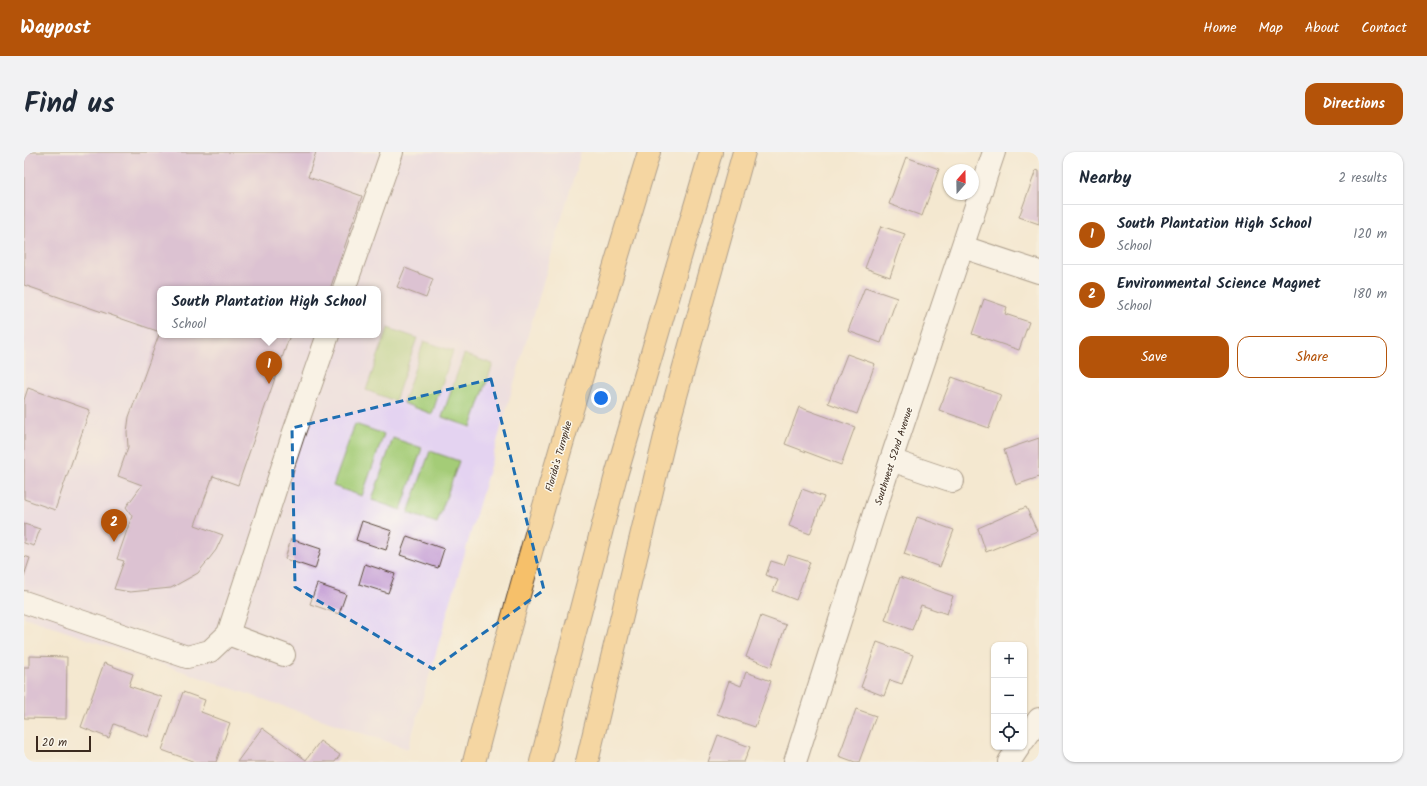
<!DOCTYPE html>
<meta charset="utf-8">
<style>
body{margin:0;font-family:Kalam,sans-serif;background:#f2f2f3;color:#1f2937}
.controls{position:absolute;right:12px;bottom:12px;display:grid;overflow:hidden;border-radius:8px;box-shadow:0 1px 3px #0004}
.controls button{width:36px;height:36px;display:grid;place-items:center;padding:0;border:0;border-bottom:1px solid #e0e1e3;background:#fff;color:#1f2937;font:20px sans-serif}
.compass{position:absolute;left:919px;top:12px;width:36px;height:36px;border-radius:50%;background:#fff;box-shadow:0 1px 3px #0004;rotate:20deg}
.scale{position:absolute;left:12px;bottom:10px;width:55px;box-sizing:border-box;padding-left:4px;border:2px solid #3b2a1e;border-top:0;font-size:11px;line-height:14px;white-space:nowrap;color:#3b2a1e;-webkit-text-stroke:3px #fbf7ec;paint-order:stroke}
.you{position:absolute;left:577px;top:246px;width:14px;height:14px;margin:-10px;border:3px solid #fff;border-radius:50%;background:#1a73e8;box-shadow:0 0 0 6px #1a73e833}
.badge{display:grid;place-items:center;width:26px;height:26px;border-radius:50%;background:#b45309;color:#fff;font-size:13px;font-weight:700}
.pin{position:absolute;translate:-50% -33px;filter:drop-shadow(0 1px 2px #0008)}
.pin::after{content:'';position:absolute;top:21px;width:14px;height:12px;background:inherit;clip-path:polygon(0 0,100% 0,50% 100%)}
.popup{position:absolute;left:133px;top:134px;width:224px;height:52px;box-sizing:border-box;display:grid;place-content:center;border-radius:8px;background:#fff;filter:drop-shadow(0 1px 3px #0005);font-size:13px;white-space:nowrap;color:#747a83}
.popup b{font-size:15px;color:#1f2937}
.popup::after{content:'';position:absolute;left:50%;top:100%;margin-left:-8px;border:8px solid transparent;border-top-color:#fff}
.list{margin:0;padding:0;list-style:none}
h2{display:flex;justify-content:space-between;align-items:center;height:52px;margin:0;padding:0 16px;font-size:17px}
h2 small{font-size:13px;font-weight:400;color:#747a83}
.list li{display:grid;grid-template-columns:26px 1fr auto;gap:12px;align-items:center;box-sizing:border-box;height:60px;padding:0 16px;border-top:1px solid #e0e1e3}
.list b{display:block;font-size:15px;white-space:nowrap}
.list p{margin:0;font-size:13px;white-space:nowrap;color:#747a83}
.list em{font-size:13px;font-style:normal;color:#747a83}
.actions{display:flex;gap:8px;padding:12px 16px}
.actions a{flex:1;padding:9px 0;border:1px solid #b45309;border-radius:12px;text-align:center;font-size:14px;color:#b45309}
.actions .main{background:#b45309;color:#fff}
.icon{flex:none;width:22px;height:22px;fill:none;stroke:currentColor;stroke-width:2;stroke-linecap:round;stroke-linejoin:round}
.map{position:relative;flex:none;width:1015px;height:610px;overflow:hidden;border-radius:12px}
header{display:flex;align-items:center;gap:24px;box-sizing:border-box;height:56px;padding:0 20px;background:#b45309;color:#fff}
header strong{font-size:19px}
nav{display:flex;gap:22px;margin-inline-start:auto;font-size:14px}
.intro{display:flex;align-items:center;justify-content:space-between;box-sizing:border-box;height:96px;padding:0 24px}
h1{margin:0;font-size:28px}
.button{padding:10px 18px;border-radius:12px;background:#b45309;color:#fff;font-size:14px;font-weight:700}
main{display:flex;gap:24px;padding:0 24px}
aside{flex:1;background:#fff;border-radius:12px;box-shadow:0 1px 3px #0004}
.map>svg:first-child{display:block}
</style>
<header>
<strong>Waypost</strong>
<nav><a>Home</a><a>Map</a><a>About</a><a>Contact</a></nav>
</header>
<div class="intro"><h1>Find us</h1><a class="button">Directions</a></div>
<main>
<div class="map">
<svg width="1015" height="610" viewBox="0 0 1015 610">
<rect width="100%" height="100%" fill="#fbf7ec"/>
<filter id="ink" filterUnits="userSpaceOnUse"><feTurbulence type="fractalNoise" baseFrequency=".025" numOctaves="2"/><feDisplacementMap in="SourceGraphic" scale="8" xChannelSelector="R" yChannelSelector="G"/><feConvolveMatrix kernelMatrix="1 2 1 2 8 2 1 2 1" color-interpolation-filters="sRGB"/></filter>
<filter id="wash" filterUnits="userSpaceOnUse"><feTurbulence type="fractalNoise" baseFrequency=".012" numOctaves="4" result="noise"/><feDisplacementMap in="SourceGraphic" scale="16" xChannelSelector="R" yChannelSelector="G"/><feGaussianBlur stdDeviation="0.9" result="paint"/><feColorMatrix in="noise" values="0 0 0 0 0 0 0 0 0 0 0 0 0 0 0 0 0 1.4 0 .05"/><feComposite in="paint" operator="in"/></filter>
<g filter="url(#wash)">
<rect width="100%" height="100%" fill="#f4e8d0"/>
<path fill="#e4d3f1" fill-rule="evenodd" d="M0,0H557L384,597L0,465ZM136,137H354V183H136Z"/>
<g fill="#a4cc77" stroke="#707b4a">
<path d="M364,176L393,186L371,249L342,238Z"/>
<path d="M400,189L429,199L408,262L379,251Z"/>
<path d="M440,202L469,212L447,275L418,265Z"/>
<path d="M331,272L360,282L338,344L309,334Z"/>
<path d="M369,286L398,296L377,358L348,348Z"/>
<path d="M406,299L435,309L413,371L384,361Z"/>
</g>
<g id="blocks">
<g fill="#bf95d4">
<path d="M0,0H292L284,25L338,44L306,137H136V183H266L214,333L189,324L171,373L199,383L192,398L174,421L147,436L106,440L90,437L100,409L93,407L108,364L102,355L118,333L94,324L104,295L103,280L105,265L136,180L0,133Z"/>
<path d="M882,5L915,17L898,64L865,52Z"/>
<path d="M1012,18L1015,19V72L995,65Z"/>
<path d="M857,74L881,82L866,125L841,116Z"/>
<path d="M381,116L409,127L402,146L373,135Z"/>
<path d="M841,135L873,146L857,191L824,179Z"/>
<path d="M960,147L983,155L981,162L1005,170L995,198L948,182Z"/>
<path d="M823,202L851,212L833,262L804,251Z"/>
<path d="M928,225L977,243L965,276L915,258Z"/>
<path d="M4,236L66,258L31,358L0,347V248Z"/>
<path d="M775,255L831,275L817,313L761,292Z"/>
<path d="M1015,286V325L992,333L980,298Z"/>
<path d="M778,337L800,345L786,382L765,374Z"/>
<path d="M1002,355L1013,379L962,400L954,376Z"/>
<path d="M893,365L930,378L916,415L880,402Z"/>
<path d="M338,369L368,379L362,398L332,388Z"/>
<path d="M0,372L16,377L10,394L0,391Z"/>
<path d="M383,384L420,397L414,416L376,403Z"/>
<path d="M267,387L297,397L291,417L261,407Z"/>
<path d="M764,403L786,410L772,448L749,439L754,428L742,423L747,409L760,413Z"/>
<path d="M0,404L6,406L0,424Z"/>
<path d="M341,412L371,422L364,441L335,432Z"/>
<path d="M876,425L929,444L923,462L897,453L888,478L861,468Z"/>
<path d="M293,432L322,442L315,462L286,452Z"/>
<path d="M737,464L762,473L747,515L722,505Z"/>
<path d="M853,490L889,503L878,532L866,528L860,544L837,535Z"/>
<path d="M5,504L43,505L42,567L0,566V515H5Z"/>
<path d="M80,511L109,522L105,534L138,545L124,585L90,572L85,586L57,575Z"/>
<path d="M722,520L747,529L731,575L693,562L705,529L717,534Z"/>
<path d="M159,540L181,548L177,560L206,571L192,610H171L138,598Z"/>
<path d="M832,557L852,564L835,610H831L815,604Z"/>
<path d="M238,576L282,608L296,589L316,603L311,610H213Z"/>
<path d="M694,583L726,595L720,610H684Z"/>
</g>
</g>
</g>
<g filter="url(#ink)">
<use href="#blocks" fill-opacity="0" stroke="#574639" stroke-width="1"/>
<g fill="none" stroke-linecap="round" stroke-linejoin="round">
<defs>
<g id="minor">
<path d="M939,95L1015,120"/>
<path d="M320,137L368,0"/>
<path d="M867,308L929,329"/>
<path d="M0,450L163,505L186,499L204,482L269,283L304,183"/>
<path d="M204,482L260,503"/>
<path d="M1000,588L1015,567"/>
<path d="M771,610L867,308L970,0"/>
<path d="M985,610L995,595"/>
</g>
<g id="highway">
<path d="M450,610C503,405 564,202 625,0"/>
<path d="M517,610L591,327L687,0"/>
<path d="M563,610L643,276L720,0"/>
</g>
</defs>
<use href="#minor" stroke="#574639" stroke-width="24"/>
<use href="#highway" stroke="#574639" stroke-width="24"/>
<use href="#minor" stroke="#fff" stroke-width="22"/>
<use href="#highway" stroke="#f6c06b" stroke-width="22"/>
</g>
</g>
<path d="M0 0H1015V610H0ZM467,227L520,438L409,517L271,435L268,276Z" fill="#f4e8d0" fill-opacity=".55" fill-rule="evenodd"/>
<path fill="none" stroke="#1f6fb2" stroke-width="3" stroke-dasharray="8 5" stroke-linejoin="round" d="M467,227L520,438L409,517L271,435L268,276Z"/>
<g text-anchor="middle" stroke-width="3" stroke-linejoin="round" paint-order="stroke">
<g font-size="10" fill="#3b2a1e" stroke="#fbf7ec">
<text transform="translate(534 304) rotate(-74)" y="4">Florida's Turnpike</text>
<text transform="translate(869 304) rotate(-72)" y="4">Southwest 52nd Avenue</text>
</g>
</g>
</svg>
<div class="controls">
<button>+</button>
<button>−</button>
<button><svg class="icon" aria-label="locate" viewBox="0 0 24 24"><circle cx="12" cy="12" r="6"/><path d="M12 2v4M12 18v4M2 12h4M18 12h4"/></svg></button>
</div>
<svg class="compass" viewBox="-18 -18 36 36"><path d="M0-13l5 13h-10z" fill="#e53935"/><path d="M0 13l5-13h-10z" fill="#747a83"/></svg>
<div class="scale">20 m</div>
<div class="you"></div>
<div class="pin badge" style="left:245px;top:232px">1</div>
<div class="popup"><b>South Plantation High School</b>School</div>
<div class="pin badge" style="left:90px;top:390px">2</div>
</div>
<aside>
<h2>Nearby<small>2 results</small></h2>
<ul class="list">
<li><span class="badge">1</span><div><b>South Plantation High School</b><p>School</p></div><em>120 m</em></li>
<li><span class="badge">2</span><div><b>Environmental Science Magnet</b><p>School</p></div><em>180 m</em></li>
</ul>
<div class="actions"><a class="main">Save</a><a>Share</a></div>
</aside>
</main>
